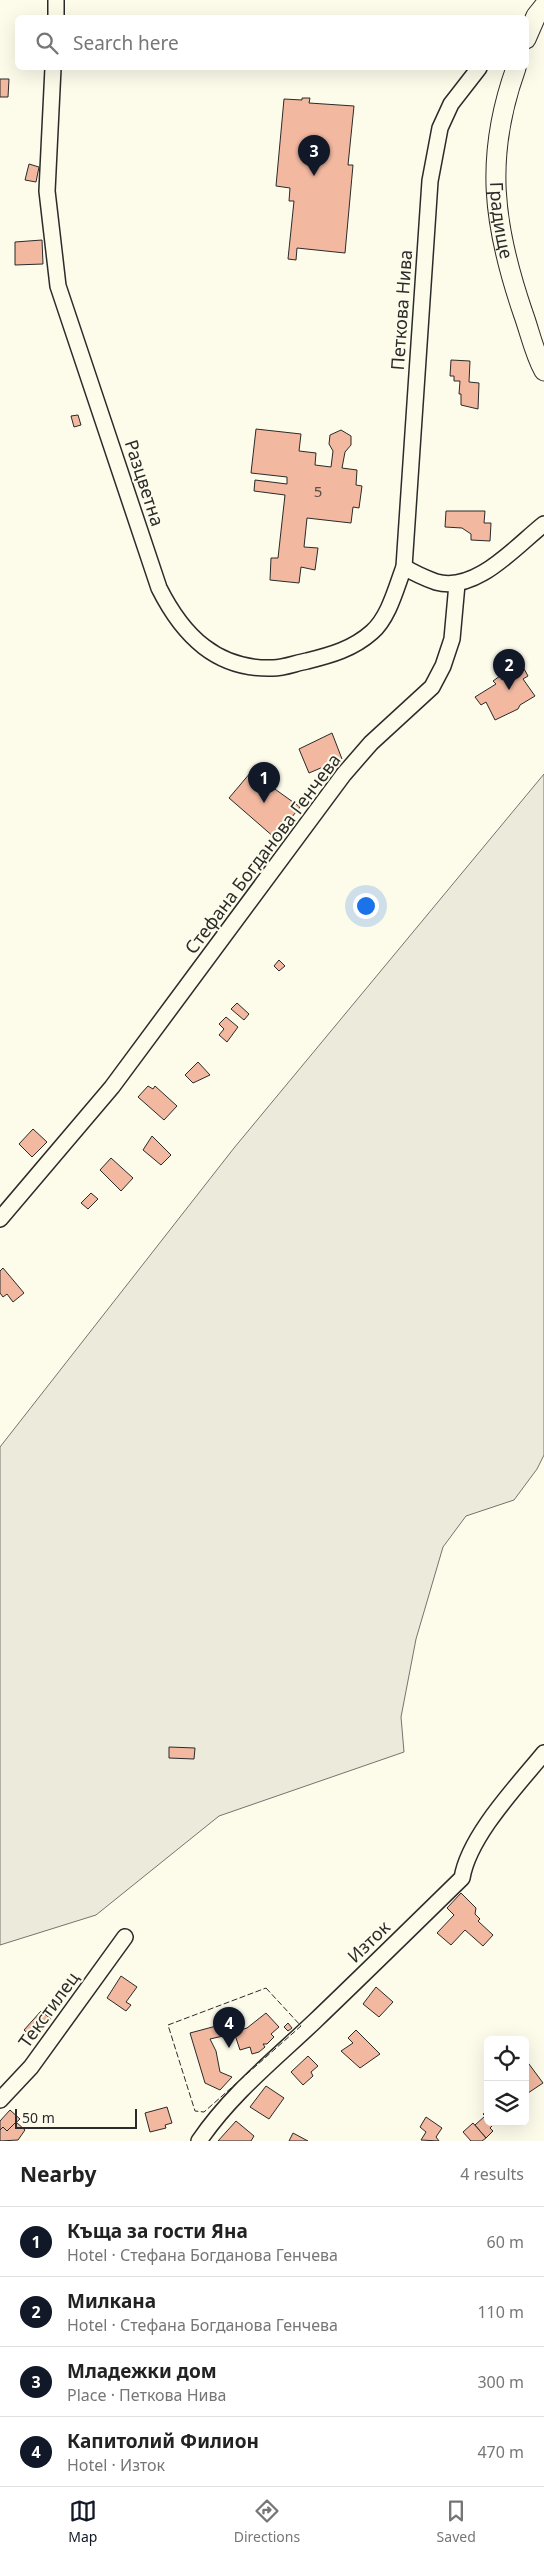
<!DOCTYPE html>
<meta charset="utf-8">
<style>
body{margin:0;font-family:"Noto Sans",sans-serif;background:#f6f6f6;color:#222}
.controls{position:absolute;right:15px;bottom:15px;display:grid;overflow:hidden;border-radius:8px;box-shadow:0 5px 20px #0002}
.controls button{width:45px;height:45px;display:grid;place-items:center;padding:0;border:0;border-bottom:1px solid #e0e0e0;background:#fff;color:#222;font:25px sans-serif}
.scale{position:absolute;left:15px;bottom:12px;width:122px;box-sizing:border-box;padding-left:5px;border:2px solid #2b2b2b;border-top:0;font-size:14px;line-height:18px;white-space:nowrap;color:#2b2b2b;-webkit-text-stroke:4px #fdfbea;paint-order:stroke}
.you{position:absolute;left:365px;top:905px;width:18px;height:18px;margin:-12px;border:4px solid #fff;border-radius:50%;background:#1a73e8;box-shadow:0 0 0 8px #1a73e833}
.badge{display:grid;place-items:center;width:32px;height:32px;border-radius:50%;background:#111827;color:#fff;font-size:16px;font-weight:700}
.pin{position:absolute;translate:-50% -41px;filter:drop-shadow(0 1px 2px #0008)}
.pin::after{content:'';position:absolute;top:26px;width:18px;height:15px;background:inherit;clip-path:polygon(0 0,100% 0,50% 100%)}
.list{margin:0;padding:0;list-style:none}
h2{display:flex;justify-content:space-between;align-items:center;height:65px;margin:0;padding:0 20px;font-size:21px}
h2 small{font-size:16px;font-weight:400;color:#767676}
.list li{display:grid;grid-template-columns:32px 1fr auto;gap:15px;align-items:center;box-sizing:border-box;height:70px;padding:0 20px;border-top:1px solid #e0e0e0}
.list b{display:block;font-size:19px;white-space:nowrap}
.list p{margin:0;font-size:16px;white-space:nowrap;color:#767676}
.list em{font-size:16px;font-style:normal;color:#767676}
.icon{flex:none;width:28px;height:28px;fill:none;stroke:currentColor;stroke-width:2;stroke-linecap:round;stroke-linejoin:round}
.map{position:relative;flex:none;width:544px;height:2141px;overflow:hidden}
.search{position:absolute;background:#fff;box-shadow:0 5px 20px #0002;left:15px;right:15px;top:15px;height:55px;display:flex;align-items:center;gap:12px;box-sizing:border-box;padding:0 18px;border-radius:8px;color:#767676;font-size:19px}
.sheet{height:345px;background:#fff}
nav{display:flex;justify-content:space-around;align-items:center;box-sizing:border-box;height:70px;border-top:1px solid #e0e0e0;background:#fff;font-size:14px;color:#767676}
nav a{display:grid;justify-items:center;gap:2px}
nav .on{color:#111827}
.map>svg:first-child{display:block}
</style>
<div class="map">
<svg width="544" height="2141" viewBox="0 0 544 2141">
<rect width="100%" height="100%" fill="#fdfbea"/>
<path fill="#ecebdb" stroke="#74746e" d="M544,774V1455L537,1469L514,1500L466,1516L443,1547L416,1639L401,1717L404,1752L219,1816L96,1915L0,1945V1447L234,1148Z"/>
<g fill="#f2b8a0" stroke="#2b2b2b">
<path d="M0,79H9L8,97H0Z"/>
<path d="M302,98H310L309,103L354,106L348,165H353L345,253L297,248L296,260L288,259L294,201H289L290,188L276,186L284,99L302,100Z"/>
<path d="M29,164L39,167L36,182L25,180Z"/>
<path d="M42,240L43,264L15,265V242Z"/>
<path d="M451,360L470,361L469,382L479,383L478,409L461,405V394H459L460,381H454V376H450Z"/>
<path d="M78,415L81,425L74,427L71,416Z"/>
<path d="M256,429L301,434L299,451L316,453L315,465L331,467L333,451L329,444L330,435L341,430L351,436V445L345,452L342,468L357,470L356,485L362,486L359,508L353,507L351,523L307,518L304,547L318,548L315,570L301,567L299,583L270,580L271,558H278L285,495L254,491L255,480L287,484V477L251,473Z"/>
<path d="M446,511H485L484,523H491L490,541L471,540V534L462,528L445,527Z"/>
<path d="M523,667L528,676L523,679L535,696L520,705L518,709L495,720L486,702L481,705L475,697L496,684L493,681L500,676L502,680Z"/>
<path d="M332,733L342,759L309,773L299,749Z"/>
<path d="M251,772L300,807L275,838L229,798Z"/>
<path d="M279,960L285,966L279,971L274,966Z"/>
<path d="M237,1003L249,1014L244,1020L231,1009Z"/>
<path d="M226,1017L238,1027L227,1042L219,1035L224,1029L219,1024Z"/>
<path d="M198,1062L210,1075L193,1083L185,1075Z"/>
<path d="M148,1086L153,1089L155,1086L177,1106L164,1120L138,1097Z"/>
<path d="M33,1129L47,1142L32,1157L19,1144Z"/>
<path d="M152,1136L171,1155L161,1165L143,1150Z"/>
<path d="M111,1158L133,1178L121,1191L100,1170Z"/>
<path d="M91,1193L98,1199L88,1209L81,1203Z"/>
<path d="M3,1268L24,1293L13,1302L7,1294L3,1297L0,1293V1271Z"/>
<path d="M169,1747L195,1748L194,1759L169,1758Z"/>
<path d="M461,1893L476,1908L475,1914L480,1919L478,1921L493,1935L483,1946L465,1930L451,1945L437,1933L454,1915L447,1908Z"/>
<path d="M121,1976L137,1987L126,2002L131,2005L126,2011L107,1998Z"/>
<path d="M376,1987L393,2002L379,2017L363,2004Z"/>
<path d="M41,2011L51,2019L41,2031L38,2029L32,2037L24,2030Z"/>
<path d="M266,2013L279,2027L271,2034L274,2037L267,2044H263L265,2047L259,2052L252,2054L250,2047L240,2050L234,2032L247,2028Z"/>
<path d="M288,2023L292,2028L288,2031L284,2027Z"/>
<path d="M220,2025L223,2036L210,2039L216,2051L220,2072L232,2077L220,2090L205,2083L190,2033Z"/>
<path d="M356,2030L380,2054L360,2068L341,2051L353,2043L348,2038Z"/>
<path d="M308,2056L318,2066L311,2072L313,2076L303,2085L291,2072Z"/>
<path d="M526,2060L543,2083L525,2095V2061Z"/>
<path d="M266,2086L284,2098L269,2119L250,2107Z"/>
<path d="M167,2107L172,2123L165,2125L166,2128L150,2132L145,2113Z"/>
<path d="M10,2110L20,2119L7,2131L3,2127L0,2130V2121Z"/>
<path d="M488,2110V2122L493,2125L490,2128L493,2131L486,2138L475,2125L485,2116L483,2114Z"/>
<path d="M426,2117L442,2128L436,2137L439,2141L421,2140L426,2132L420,2127Z"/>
<path d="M236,2121L254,2136L251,2141H218Z"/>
<path d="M16,2122L25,2130L18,2140L0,2141V2130L3,2127L7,2131Z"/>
<path d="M473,2123L486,2138L482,2141H471L463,2132Z"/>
<path d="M293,2133L308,2141H289Z"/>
</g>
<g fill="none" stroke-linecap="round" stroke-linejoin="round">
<defs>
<g id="minor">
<path d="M56,18V0"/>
<path d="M53,68L47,191L58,286L159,588C183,636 217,670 273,668C284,668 296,663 307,661C331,655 353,649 372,632C389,617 396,588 404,567L430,181L440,128L451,104L479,68"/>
<path d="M404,567C414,573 425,578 436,582C476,593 515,547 544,524"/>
<path d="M0,1219L112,1087L344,774L371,743L432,687L443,666L452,639L457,584"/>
<path d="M0,2100L31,2067L125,1937"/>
<path d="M199,2141C231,2094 274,2060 315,2021C364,1974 413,1926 462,1878C469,1836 517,1786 544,1753"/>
</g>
<g id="tertiary">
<path d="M526,39L536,16L544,6"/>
<path id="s1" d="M516,68C484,157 493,225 523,313C530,332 534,353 544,371"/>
</g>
</defs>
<use href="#minor" stroke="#2b2b2b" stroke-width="18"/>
<use href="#tertiary" stroke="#2b2b2b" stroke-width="21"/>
<use href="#minor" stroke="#fdfbea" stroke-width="15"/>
<use href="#tertiary" stroke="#fdfbea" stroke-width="19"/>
<path stroke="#2b2b2b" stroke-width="1" stroke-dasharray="6 2.5" stroke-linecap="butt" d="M266,1988L301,2026L204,2112L195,2111L168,2025Z"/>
</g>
<g text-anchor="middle" stroke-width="4" stroke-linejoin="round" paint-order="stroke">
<g font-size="15" fill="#5d4e48">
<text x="318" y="497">5</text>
</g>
<g font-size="18" fill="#2b2b2b" stroke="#fdfbea">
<text dy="6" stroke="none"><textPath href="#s1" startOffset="155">Градище</textPath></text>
<text transform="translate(402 310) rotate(-86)" y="6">Петкова Нива</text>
<text transform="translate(144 483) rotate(72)" y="6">Разцветна</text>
<text transform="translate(263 854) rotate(-53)" y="6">Стефана Богданова Генчева</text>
<text transform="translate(369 1942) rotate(-44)" y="6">Изток</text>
<text transform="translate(49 2010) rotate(-54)" y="6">Текстилец</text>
</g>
</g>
</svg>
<div class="controls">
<button><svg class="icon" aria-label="locate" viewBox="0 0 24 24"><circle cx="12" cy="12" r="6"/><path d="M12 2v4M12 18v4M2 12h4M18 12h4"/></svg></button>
<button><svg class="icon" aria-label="layers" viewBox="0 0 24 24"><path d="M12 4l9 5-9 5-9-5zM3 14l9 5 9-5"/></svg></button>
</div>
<div class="scale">50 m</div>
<div class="you"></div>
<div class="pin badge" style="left:264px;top:803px">1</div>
<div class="pin badge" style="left:509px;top:690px">2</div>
<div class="pin badge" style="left:314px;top:176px">3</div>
<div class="pin badge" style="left:229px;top:2048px">4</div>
<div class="search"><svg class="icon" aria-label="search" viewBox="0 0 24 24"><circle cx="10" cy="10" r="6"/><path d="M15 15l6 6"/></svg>Search here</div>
</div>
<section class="sheet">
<h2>Nearby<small>4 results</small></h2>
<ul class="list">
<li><span class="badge">1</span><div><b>Къща за гости Яна</b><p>Hotel · Стефана Богданова Генчева</p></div><em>60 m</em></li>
<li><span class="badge">2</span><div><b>Милкана</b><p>Hotel · Стефана Богданова Генчева</p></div><em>110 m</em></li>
<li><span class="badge">3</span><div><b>Младежки дом</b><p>Place · Петкова Нива</p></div><em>300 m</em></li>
<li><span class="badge">4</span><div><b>Капитолий Филион</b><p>Hotel · Изток</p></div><em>470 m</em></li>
</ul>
</section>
<nav>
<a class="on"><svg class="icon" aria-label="map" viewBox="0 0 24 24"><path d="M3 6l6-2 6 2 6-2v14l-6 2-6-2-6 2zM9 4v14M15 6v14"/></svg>Map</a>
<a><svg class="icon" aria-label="directions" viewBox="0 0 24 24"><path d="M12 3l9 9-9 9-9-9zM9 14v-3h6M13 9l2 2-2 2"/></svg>Directions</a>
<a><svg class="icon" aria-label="saved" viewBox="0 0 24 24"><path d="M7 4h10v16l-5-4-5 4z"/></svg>Saved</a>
</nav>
